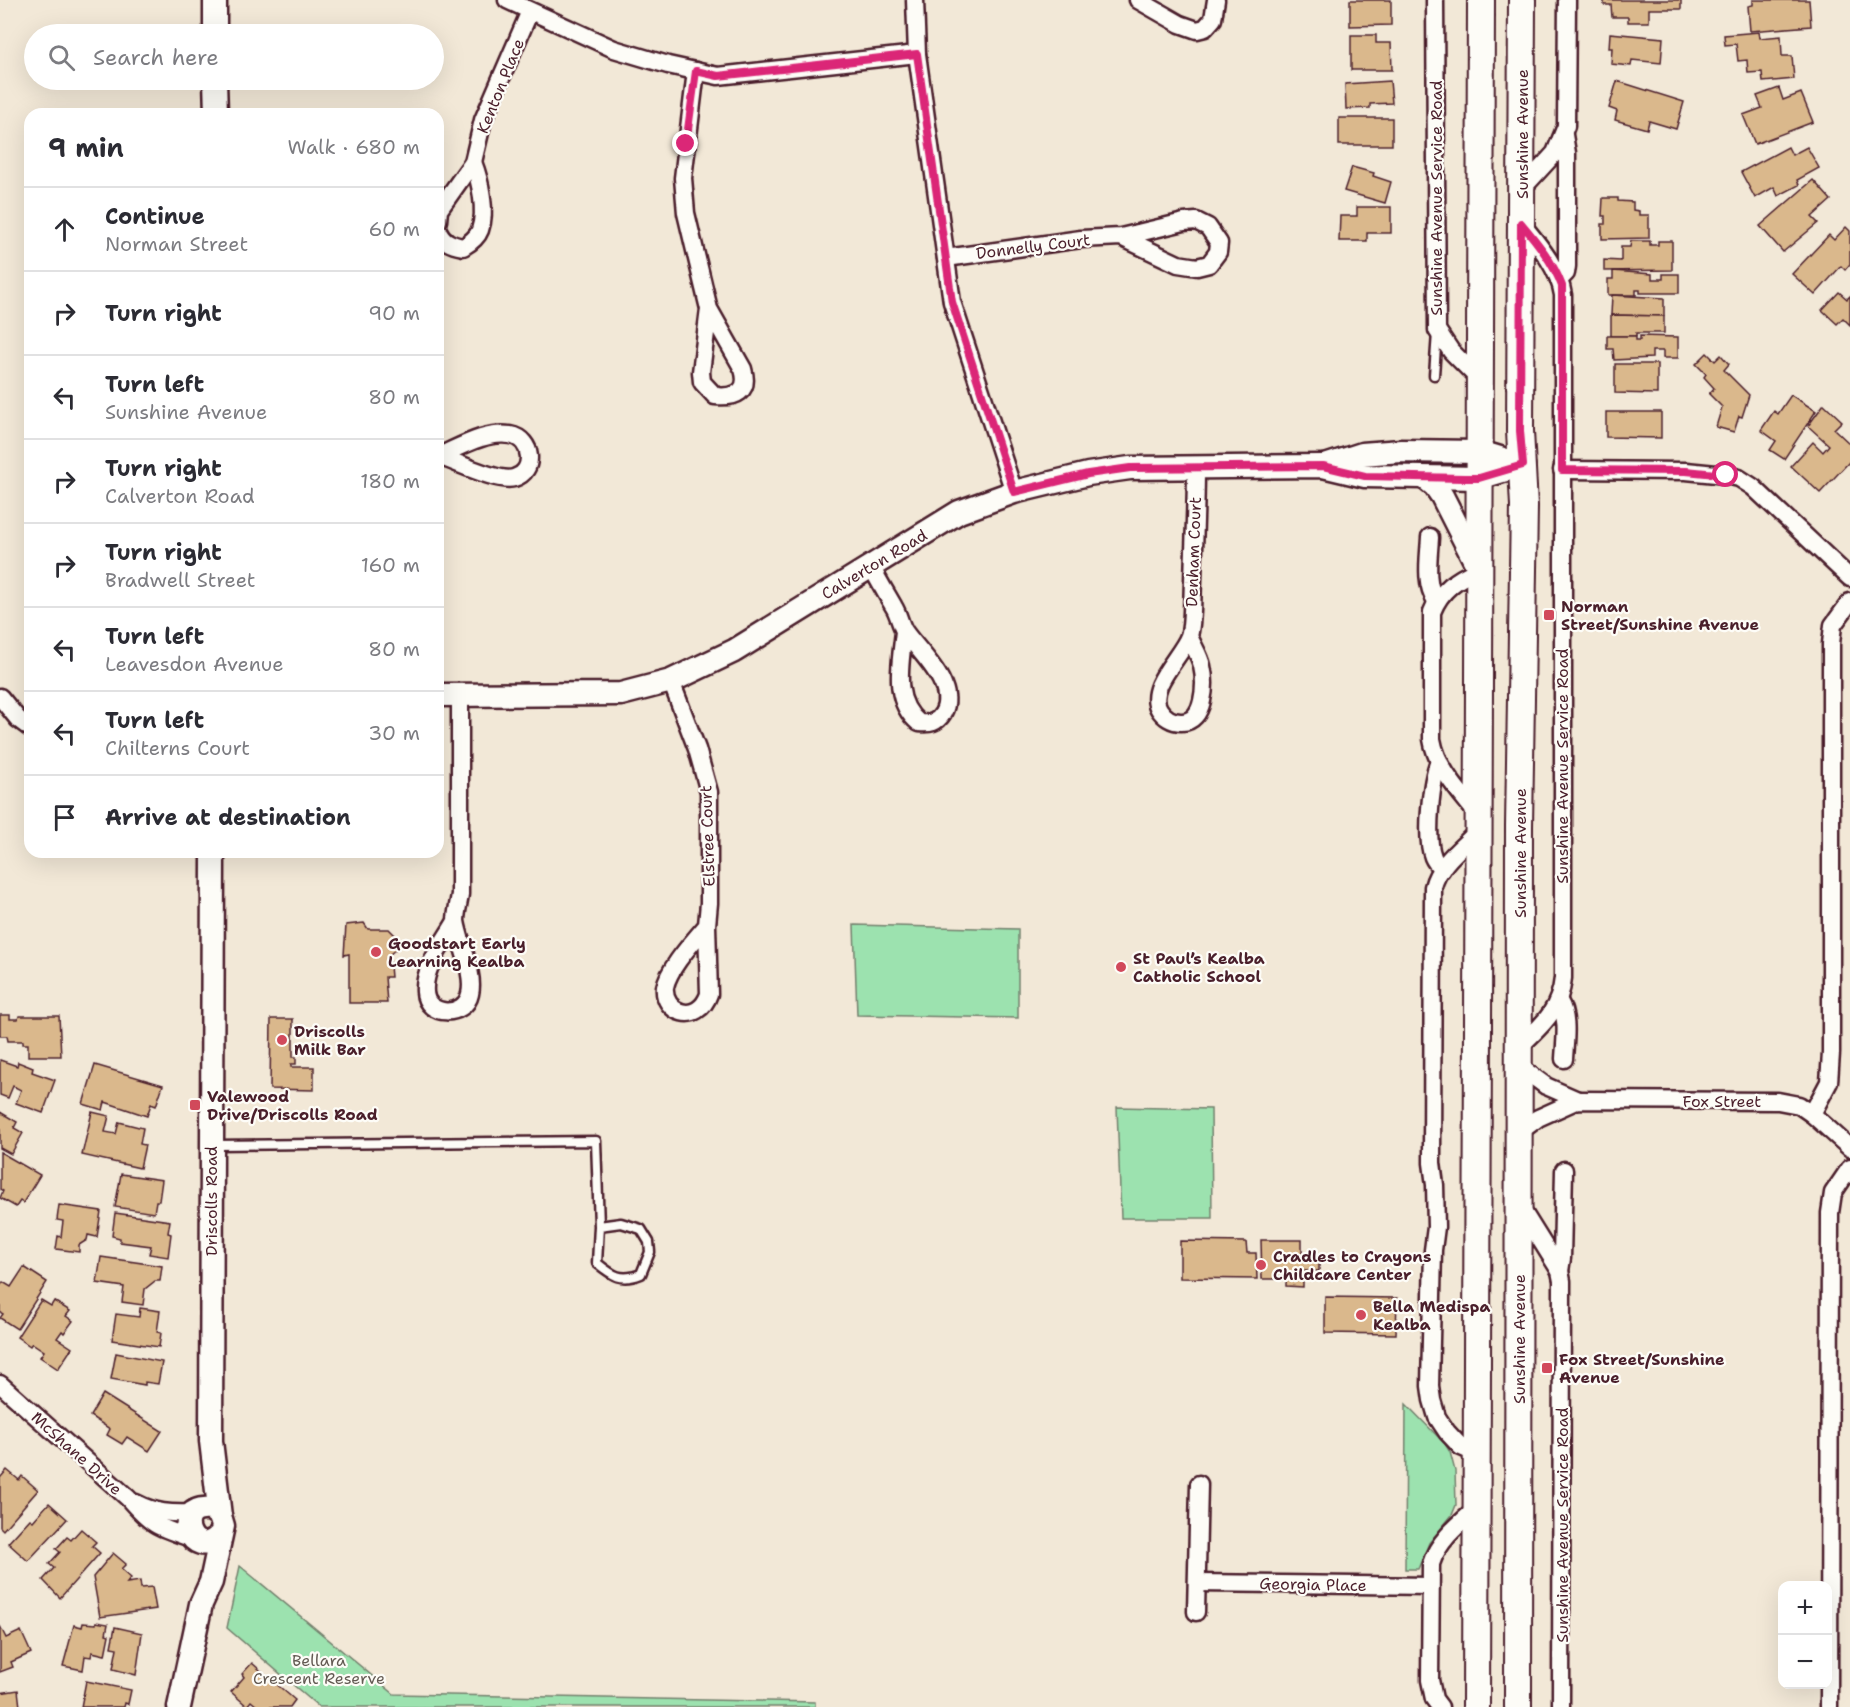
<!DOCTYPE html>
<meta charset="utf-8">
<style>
body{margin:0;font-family:"Shantell Sans",sans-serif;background:#f7f7f7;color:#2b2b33}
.controls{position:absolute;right:18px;bottom:18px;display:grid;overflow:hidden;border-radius:12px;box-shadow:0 6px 24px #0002}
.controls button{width:54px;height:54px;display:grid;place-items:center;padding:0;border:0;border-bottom:2px solid #e1e1e2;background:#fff;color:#2b2b33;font:30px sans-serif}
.stop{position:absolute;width:18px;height:18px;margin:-14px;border:4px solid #db2777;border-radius:50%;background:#fff}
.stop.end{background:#db2777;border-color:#fff;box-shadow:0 2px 6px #0008}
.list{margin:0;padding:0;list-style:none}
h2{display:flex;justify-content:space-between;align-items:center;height:78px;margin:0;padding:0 24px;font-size:26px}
h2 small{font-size:20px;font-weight:400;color:#7c7c81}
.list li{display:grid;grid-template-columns:39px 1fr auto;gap:18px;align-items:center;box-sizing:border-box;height:84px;padding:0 24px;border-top:2px solid #e1e1e2}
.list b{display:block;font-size:22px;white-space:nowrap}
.list p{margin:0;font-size:20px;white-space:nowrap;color:#7c7c81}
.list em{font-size:20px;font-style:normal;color:#7c7c81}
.icon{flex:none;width:33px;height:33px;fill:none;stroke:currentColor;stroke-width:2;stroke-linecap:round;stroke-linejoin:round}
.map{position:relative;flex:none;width:1850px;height:1707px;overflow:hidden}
.search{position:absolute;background:#fff;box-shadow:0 6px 24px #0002;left:24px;top:24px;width:420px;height:66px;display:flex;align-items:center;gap:15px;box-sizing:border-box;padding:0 21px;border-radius:33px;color:#7c7c81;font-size:22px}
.panel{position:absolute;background:#fff;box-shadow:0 6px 24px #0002;left:24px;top:108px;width:420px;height:750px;border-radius:18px}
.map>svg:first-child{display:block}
</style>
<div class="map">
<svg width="1850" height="1707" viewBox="0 0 1850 1707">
<rect width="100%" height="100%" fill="#f2e8d7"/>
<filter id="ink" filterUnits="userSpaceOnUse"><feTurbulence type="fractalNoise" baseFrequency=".0167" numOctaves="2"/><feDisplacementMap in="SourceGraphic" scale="12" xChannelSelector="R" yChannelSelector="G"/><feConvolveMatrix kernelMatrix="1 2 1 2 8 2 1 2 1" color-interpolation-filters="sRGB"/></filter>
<g filter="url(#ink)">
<g fill="#9ce2af" stroke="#73806d" stroke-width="1.5">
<path d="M854,925L1018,929V1018L857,1015Z"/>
<path d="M1117,1107L1211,1109L1212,1218H1121Z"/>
<path d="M1406,1404L1445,1444L1450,1452L1455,1471L1456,1505L1452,1515L1429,1543L1418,1569H1405Z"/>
<path d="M240,1566L394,1694L815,1702V1707H319L227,1628Z"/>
</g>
<g fill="#dab88c" stroke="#4a1f2b" stroke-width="1.5">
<path d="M1350,0H1391V25L1350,26Z"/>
<path d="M1604,0H1681V9H1649V22H1628V17H1612L1611,5H1604Z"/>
<path d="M1753,0H1809L1811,26L1750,31L1748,6L1753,5Z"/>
<path d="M1759,32L1760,38L1781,36L1782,56H1792L1794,79L1763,82L1762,72L1748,73L1747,60L1738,61L1736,44L1725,45L1724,35Z"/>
<path d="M1610,33L1663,38L1661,63L1632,60L1631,66L1611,64L1612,48H1609Z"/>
<path d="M1351,35H1376V43H1391L1392,70H1351Z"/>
<path d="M1390,81L1392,103L1370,104V108L1346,109L1345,84Z"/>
<path d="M1617,81L1684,102L1676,129L1649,121L1647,129L1615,120L1617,111L1609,108Z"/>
<path d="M1779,88L1783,100L1801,93L1813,122L1755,144L1743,115L1762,108L1757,96Z"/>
<rect x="1339" y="118" width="53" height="27"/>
<path d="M1788,147L1792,155L1807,147L1819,168L1797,180L1799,185L1778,196L1774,187L1755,198L1741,172Z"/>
<path d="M1352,167L1374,173L1373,176L1391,182L1385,203L1344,191Z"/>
<path d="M1813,180L1831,200L1812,217L1818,223L1783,252L1760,226Z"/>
<path d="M1603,198H1618V201L1633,202V210L1639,211V215H1649V238L1602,239V224H1605V216H1602Z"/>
<path d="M1357,207H1391V233H1367V241H1339L1340,216H1357Z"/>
<path d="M1846,227L1850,231V264L1845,270L1841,266L1815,295L1792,274L1829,235L1834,240Z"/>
<path d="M1631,241H1650V245H1658V241H1672V270L1604,271V260L1621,261V247H1630Z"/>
<path d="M1613,271L1652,274V279H1663V274H1679V293H1640V290H1636V295H1608V279H1613Z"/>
<path d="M1839,292L1847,299L1850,296V325L1843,318L1837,324L1822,310Z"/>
<path d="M1612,295L1664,298V316L1611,315Z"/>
<path d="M1611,315L1664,316V333H1636V336H1611Z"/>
<path d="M1607,336H1636V340H1640V336L1678,337V358H1663V351H1652V358L1614,360L1613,349H1607Z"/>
<path d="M1707,353L1715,361L1721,355L1729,364L1724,370L1749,395L1742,417L1739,416L1734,432L1716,427L1722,407L1709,394L1714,388L1704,377L1706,374L1696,364Z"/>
<path d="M1615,364H1657V394L1615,393Z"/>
<path d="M1791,395L1816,411L1784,459L1770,450L1776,441L1761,430L1774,411L1778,414Z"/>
<path d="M1824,404L1842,421L1834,429L1850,444V461L1820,493L1791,466L1813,442L1823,452L1829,445L1808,426Z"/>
<path d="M1606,412H1661V438L1606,437Z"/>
<path d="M364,923L368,929H389L397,937L396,949L389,955L391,977H385L387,1003H349V954L344,955L346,925Z"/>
<path d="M0,1015H10V1019H18L19,1016H59L61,1056H28V1044H23V1041H8L7,1036H0Z"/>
<path d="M271,1019H293V1057H296V1064H291V1067H314V1090L270,1089Z"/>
<path d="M0,1060L17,1066L18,1062L33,1068L32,1072L55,1080L43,1113L16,1103L21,1090L13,1086L8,1098L0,1095Z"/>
<path d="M95,1065L163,1085L156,1106L151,1104L147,1116L105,1102L103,1110L83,1104Z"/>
<path d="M0,1112L17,1122L14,1128L23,1133L11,1154L0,1148Z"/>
<path d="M92,1112L109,1116L105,1132L116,1134L119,1122L143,1128L140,1144L145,1145L140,1168L82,1155Z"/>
<path d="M0,1152L40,1175L23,1203L20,1201L16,1207L0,1198L3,1191L0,1189Z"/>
<path d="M121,1174L162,1180L159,1201H156L154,1213L115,1207Z"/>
<path d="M59,1205L101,1211L97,1237L88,1235L87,1240L79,1245V1252L56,1249L58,1236L61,1237L63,1221L57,1220Z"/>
<path d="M115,1213L170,1221L168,1233L171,1234L168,1257L149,1254L151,1246L120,1242V1238L112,1236Z"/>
<path d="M1261,1240H1302V1258H1319V1271H1303V1287L1286,1286V1279H1262Z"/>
<path d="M1180,1241L1246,1242L1247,1253H1256L1257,1279L1180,1278Z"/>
<path d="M101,1257L162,1266L160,1281H155L145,1289L143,1305L122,1302L124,1287L97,1283Z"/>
<path d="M24,1267L47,1282L17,1329L0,1318L3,1314L0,1312V1286L3,1282L11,1287Z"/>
<path d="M1325,1297L1397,1298L1396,1334L1325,1333Z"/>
<path d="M41,1300L51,1306L54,1301L70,1311L66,1316L73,1321L64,1333L62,1331L57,1338L72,1348L58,1369L40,1357L44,1351L32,1343L30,1346L17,1337Z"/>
<path d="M140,1308L160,1311L157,1332L161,1333L159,1347L112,1340L116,1314L139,1317Z"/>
<path d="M116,1353L162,1362L158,1384L145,1382V1385L111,1379Z"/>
<path d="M103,1394L162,1431L149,1451L127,1437L122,1444L107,1435L110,1429L90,1416Z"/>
<path d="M7,1470L19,1480L22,1476L38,1490L3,1530L0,1527V1478Z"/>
<path d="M49,1503L67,1519L28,1561L8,1543L30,1519L33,1521Z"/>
<path d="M81,1529L96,1542L92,1546L100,1553L60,1598L43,1580L54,1568L49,1564L60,1552L56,1549L67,1537L71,1540Z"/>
<path d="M113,1553L126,1564L121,1569L131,1578L127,1583L140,1581L141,1588L152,1587L156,1609L100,1617L93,1577Z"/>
<path d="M96,1622L108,1624L106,1634L109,1635L105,1655L92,1652L91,1657L85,1656L83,1670L63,1666L74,1625L82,1627L83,1623L96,1624Z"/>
<path d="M0,1626L6,1638L21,1631L31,1653L11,1662L13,1667L0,1672Z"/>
<path d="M115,1627L142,1633L136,1675L113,1669L117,1648L111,1647Z"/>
<path d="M252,1663L295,1700L290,1707H258L251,1701L247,1706L231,1692L244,1677L242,1674Z"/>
<path d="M86,1681L131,1690L128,1704L125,1703L124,1707H81Z"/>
<path d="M18,1690L20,1707H0V1693Z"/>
</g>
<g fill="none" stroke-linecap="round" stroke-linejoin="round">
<defs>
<g id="lane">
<path d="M1434,375L1437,333"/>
<path d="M215,1145L596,1141L599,1226L597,1263C613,1276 621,1282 641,1274L650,1252L649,1242L641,1229L621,1223L599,1226"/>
</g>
<g id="street">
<path d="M507,0L614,49L668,65L718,76L917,54"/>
<path d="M915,0L917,54L952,302L1014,492"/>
<path d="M1138,0L1180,24L1197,30L1205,28L1213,19L1216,0"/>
<path d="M1435,0L1437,330L1451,351L1480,380"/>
<path d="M696,71L683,178L686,213L709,309L743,369C750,392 736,398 715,396L702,382L701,372L709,309"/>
<path d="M1521,190L1555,153L1566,126L1567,0"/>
<path d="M438,221L439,210L473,162L483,120L530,11"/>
<path d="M438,230C443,242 452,245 463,247C470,243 477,238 480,230C487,211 480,180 473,162"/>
<path d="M946,258L1081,239L1121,237L1184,222L1196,221L1208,227L1219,243L1218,252L1209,264L1197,267L1178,264L1121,237"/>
<path d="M1559,280L1566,273L1567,266V153L1564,135"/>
<path d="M438,456C455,461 498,483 514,478C536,472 533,439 510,435C486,431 460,447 439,456"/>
<path d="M1562,470L1686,471L1726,475L1739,478L1753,487L1850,578"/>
<path d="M1430,537C1429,558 1424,583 1436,601"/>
<path d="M871,566C878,580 886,593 894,607C899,615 900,625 905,632C919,652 958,686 943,713C937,723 930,724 919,723C891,700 901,663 904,631"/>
<path d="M1189,636C1193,646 1200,656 1202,666C1206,683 1205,723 1181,722C1172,722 1164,717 1159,709C1146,687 1182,656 1189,636C1193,624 1192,596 1193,582C1194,544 1196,506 1196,468"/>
<path d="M671,681L697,749L709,792V903L707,925L709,994C698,1026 662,1013 665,987C669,967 694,941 707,925"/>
<path d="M0,697L18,719L30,728"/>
<path d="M1439,761C1431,781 1425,837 1433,857C1435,862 1438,865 1442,869"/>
<path d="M1477,814C1459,791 1437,769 1432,739V612C1441,589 1457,579 1479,569"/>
<path d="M456,921C445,941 423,967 425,992C426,1017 465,1018 470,994C475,973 459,942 456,921C456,913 459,902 460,894V695"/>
<path d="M1559,1001C1569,1018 1565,1040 1564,1059"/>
<path d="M1519,1047C1541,1026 1560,1011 1563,978V295C1559,268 1538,244 1521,223"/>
<path d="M1519,1066L1546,1086L1578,1100"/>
<path d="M1812,1114L1829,1082L1831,1053V644L1833,625L1850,602"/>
<path d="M1518,1133L1538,1118L1578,1100L1778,1101L1799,1105L1812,1114L1850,1148"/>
<path d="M1520,1207L1560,1271L1562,1281L1561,1707"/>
<path d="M1560,1271L1562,1258L1564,1170"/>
<path d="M0,1384L128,1498C153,1527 158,1527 194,1539"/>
<path d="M1477,1454L1461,1447L1447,1432L1437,1417L1432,1400L1430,1386L1433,1250L1436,1227L1435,1185L1432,1163L1433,887C1438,865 1461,848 1477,832"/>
<path d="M136,1503C155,1513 171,1514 192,1513"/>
<path d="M1197,1583L1430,1586"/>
<path d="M1196,1612L1199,1484"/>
<path d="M1440,1707L1434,1699L1430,1680L1431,1564C1438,1541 1459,1524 1476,1509"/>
<path d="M1829,1707L1830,1213L1833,1193L1850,1168"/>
</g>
<g id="secondary">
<path d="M215,0V34"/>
<path d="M215,80L216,114"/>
<path d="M1325,466L1362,454L1401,451L1480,452L1523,465"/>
<path d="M1425,478L1435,486L1442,496L1479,569"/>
<path d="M438,695L621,694L671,681L734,651L959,512L1014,492L1088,474L1130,468L1323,466L1365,476L1479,478L1523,465"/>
<path d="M213,852L211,1441L220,1516"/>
<path d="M179,1707L201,1604L211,1582L223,1526L220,1516L211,1509C169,1504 192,1564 219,1536"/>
</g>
<g id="primary">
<path d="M1476,1707C1477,1138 1479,569 1481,0"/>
<path d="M1518,1707L1519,826L1524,506L1520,431L1522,0"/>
</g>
</defs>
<use href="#lane" stroke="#4a1f2b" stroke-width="13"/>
<use href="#street" stroke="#4a1f2b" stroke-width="21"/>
<use href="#secondary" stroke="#4a1f2b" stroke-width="27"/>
<use href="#primary" stroke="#4a1f2b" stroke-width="30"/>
<use href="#lane" stroke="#fdfcf7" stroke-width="8"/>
<use href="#street" stroke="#fdfcf7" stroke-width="16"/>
<use href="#secondary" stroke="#fdfcf7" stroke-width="22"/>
<use href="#primary" stroke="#fdfcf7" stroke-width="26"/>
</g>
</g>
<g fill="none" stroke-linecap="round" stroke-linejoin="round" filter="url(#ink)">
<path stroke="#db2777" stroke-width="8" d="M686,144L696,71L718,76L917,54L952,302L1014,492L1088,474L1130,468L1323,466L1365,476L1464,478H1479L1523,465L1520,431L1521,223C1537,242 1553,262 1562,286V470L1686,471L1726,475"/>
</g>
<g fill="#d1495b" stroke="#fdfcf7" stroke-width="2">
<rect x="1543" y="609" width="12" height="12" rx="3"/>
<circle cx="376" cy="952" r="6"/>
<circle cx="1121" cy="967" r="6"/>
<circle cx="282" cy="1040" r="6"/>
<rect x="189" y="1099" width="12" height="12" rx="3"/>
<circle cx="1261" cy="1265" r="6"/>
<circle cx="1361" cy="1315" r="6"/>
<rect x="1541" y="1362" width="12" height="12" rx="3"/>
</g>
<g text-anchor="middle" stroke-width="4.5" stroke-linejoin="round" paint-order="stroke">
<g font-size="16" fill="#4a1f2b" stroke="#fdfcf7">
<text transform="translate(500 86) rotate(-68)" y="6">Kenton Place</text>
<text transform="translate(1522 134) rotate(-90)" y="6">Sunshine Avenue</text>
<text transform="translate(1436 198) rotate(-90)" y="6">Sunshine Avenue Service Road</text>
<text transform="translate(1033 246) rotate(-7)" y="6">Donnelly Court</text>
<text transform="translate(1193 552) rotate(-88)" y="6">Denham Court</text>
<text transform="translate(874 564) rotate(-31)" y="6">Calverton Road</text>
<text transform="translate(1562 766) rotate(-90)" y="6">Sunshine Avenue Service Road</text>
<text transform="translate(707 836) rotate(-92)" y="6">Elstree Court</text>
<text transform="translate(1520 853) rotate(-90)" y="6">Sunshine Avenue</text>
<text x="1722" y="1107">Fox Street</text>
<text transform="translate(211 1201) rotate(-90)" y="6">Driscolls Road</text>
<text transform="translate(1519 1339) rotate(-90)" y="6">Sunshine Avenue</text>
<text transform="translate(77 1453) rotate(42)" y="6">McShane Drive</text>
<text transform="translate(1562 1525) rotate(-90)" y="6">Sunshine Avenue Service Road</text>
<text transform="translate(1313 1584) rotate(1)" y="6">Georgia Place</text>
</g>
<g font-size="16" font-weight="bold" fill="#4a1f2b" stroke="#fdfcf7" text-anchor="start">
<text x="1561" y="612">Norman<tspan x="1561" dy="18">Street/Sunshine Avenue</tspan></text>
<text x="388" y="949">Goodstart Early<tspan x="388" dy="18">Learning Kealba</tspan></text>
<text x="1133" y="964">St Paul’s Kealba<tspan x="1133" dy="18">Catholic School</tspan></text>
<text x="294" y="1037">Driscolls<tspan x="294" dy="18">Milk Bar</tspan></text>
<text x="207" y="1102">Valewood<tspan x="207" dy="18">Drive/Driscolls Road</tspan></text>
<text x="1273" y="1262">Cradles to Crayons<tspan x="1273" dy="18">Childcare Center</tspan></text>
<text x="1373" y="1312">Bella Medispa<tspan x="1373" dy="18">Kealba</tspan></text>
<text x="1559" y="1365">Fox Street/Sunshine<tspan x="1559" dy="18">Avenue</tspan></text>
</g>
<g font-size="16" fill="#635a53" stroke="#fdfcf7">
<text x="319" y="1666">Bellara<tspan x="319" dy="18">Crescent Reserve</tspan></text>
</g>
</g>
</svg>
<div class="controls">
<button>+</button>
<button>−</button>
</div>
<div class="stop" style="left:1726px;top:475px"></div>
<div class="stop end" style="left:686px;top:144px"></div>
<div class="search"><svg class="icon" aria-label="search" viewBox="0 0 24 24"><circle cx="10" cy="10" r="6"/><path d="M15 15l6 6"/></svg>Search here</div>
<section class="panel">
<h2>9 min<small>Walk · 680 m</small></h2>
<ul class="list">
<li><svg class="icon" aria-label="ahead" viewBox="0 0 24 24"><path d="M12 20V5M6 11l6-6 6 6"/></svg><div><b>Continue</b><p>Norman Street</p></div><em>60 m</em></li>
<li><svg class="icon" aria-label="right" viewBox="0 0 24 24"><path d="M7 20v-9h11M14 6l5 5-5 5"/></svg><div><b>Turn right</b></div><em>90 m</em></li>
<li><svg class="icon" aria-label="left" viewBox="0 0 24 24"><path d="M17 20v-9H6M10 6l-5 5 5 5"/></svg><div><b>Turn left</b><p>Sunshine Avenue</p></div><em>80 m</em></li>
<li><svg class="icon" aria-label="right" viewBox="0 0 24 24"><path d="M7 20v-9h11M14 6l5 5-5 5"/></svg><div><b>Turn right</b><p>Calverton Road</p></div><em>180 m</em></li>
<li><svg class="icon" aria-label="right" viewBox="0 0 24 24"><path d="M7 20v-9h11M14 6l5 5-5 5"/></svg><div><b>Turn right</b><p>Bradwell Street</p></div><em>160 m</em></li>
<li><svg class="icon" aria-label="left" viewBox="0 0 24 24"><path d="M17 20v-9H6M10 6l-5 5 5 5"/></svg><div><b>Turn left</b><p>Leavesdon Avenue</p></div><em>80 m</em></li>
<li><svg class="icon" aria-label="left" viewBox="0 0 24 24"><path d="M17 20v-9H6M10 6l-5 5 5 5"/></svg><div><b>Turn left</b><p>Chilterns Court</p></div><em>30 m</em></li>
<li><svg class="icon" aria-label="arrive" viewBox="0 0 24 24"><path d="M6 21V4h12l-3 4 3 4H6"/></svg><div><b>Arrive at destination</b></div></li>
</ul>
</section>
</div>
